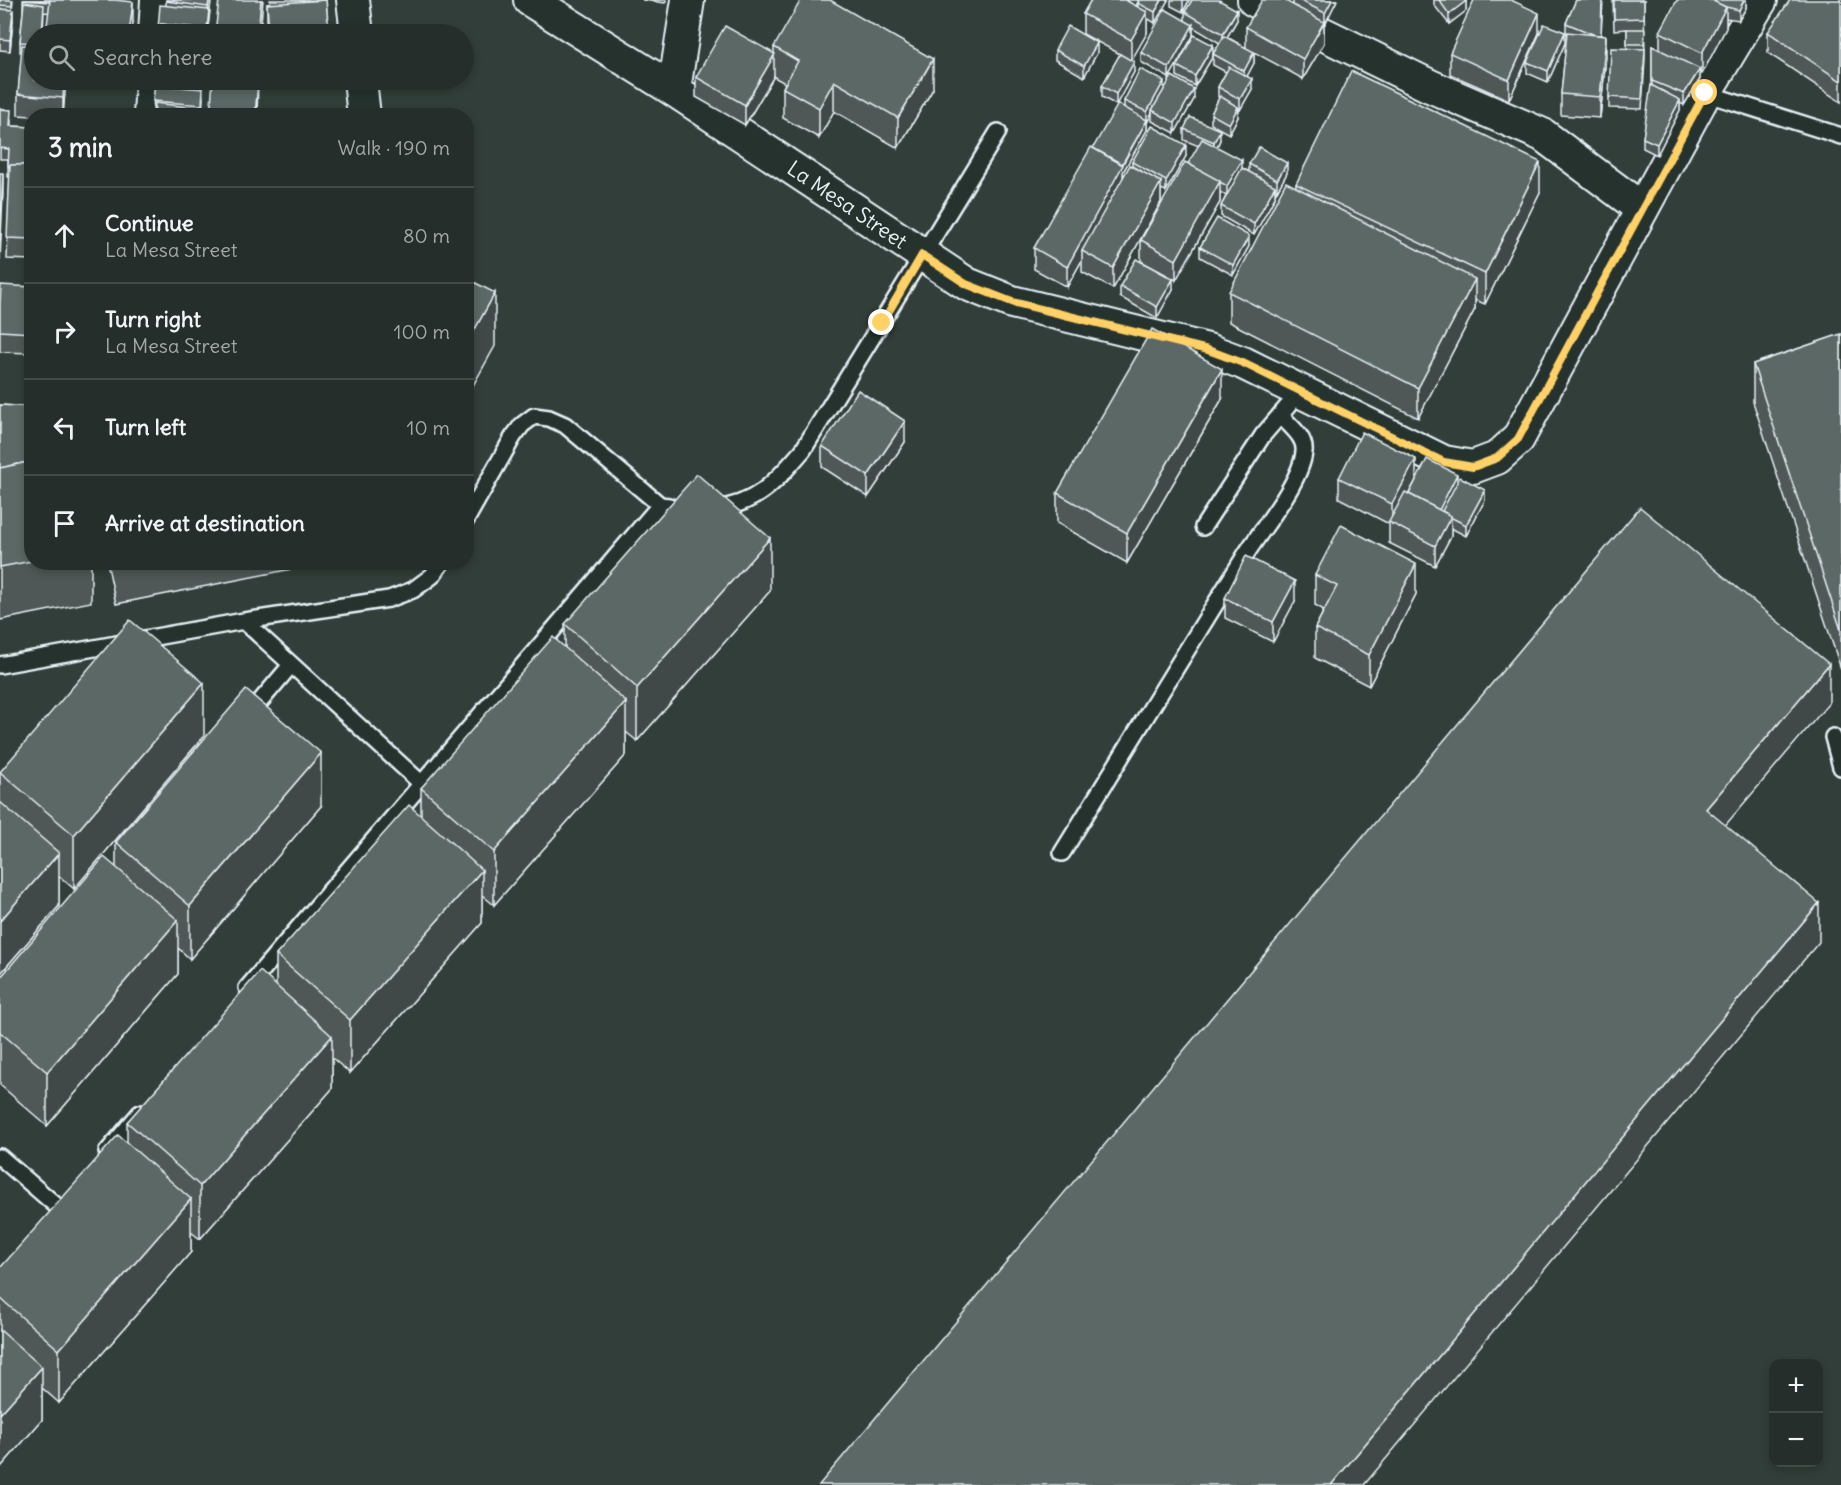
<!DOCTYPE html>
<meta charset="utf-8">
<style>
body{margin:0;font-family:Delius,sans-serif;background:#2e3633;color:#f1f3f6}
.controls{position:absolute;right:18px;bottom:18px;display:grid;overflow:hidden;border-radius:12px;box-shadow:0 3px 9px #0003}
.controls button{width:54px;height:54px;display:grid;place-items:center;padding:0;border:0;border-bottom:2px solid #424a47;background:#262e2b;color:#f1f3f6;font:30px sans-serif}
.stop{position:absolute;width:18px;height:18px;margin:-14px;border:4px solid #ffd166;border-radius:50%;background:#fff}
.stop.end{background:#ffd166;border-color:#fff;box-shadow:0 2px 6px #0008}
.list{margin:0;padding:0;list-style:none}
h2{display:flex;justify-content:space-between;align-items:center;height:78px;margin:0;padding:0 24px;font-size:26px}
h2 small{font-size:20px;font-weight:400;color:#a4a8a9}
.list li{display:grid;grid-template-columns:39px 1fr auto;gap:18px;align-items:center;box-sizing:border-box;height:96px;padding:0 24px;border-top:2px solid #424a47}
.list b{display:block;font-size:22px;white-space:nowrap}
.list p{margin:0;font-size:20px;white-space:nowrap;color:#a4a8a9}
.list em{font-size:20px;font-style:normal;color:#a4a8a9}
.icon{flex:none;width:33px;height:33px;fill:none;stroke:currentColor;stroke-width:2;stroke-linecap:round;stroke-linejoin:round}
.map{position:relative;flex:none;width:1841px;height:1485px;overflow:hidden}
.search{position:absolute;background:#262e2b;box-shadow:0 3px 9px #0003;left:24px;top:24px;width:450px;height:66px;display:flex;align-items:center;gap:15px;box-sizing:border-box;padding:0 21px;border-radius:33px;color:#a4a8a9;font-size:22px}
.panel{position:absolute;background:#262e2b;box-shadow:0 3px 9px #0003;left:24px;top:108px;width:450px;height:462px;border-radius:24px}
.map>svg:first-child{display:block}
</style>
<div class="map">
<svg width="1841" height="1485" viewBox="0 0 1841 1485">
<rect width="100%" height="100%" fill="#323e39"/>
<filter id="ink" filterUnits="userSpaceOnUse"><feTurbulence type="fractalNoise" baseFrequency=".0167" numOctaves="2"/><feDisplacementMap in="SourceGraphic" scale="12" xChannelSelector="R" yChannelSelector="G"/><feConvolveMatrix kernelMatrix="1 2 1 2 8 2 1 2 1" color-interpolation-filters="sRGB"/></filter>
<g filter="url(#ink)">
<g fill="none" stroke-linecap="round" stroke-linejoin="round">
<defs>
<g id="lane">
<path d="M1705,93L1841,136"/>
<path d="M713,509C757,505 776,481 803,450L998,132"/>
<path d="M466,520L513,437L522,425L534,416L549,418L565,425L660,505L669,506"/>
<path d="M1203,527L1263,435L1300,392"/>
<path d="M244,621L422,784"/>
<path d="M0,665L244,621L389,599L413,590L432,576L442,562"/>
<path d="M247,717L291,665"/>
<path d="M1833,737L1841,767"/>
<path d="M1062,853C1123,753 1185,654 1246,554C1263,527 1301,482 1304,452C1306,437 1289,425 1280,415"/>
<path d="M247,988L660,505"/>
<path d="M107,1152L140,1113"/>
<path d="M0,1157L59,1208"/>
</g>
<g id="street">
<path d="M353,0L357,34"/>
<path d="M530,0L674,90L967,284L1012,302L1208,350L1243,363L1444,462L1473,467L1497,458L1518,439L1705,93L1761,0"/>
<path d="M1254,0L1430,86L1543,135L1642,209"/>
<path d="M155,34L157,0"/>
<path d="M360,80L364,116"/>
<path d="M674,90L688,0"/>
<path d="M150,116L152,80"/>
</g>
</defs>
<use href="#lane" stroke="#e8f1f8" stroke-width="20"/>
<use href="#street" stroke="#e8f1f8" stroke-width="36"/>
<use href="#lane" stroke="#26332d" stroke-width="15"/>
<use href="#street" stroke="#26332d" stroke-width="32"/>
</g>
<g fill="#4f5957" stroke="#e8f1f8" stroke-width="1.5">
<path d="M0,0H13L12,10L13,20L10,51L0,50Z"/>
<path d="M23,0H114L133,22L44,12L43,34H34V80H66L63,113L124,116H32L18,115V94L22,52H20V42L23,11Z"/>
<path d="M166,0H211L207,34H158V29L166,5Z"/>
<path d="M270,0H326L329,34H267V4H270Z"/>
<path d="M642,0H666L665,3Z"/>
<path d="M1091,0H1139L1135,6L1138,7V3L1139,0H1168L1155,23L1147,18V33L1131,60L1134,72L1116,105L1102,97V86L1120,54L1083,34V14Z"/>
<path d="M1171,0H1189L1183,12L1171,6Z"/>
<path d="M1293,0H1337L1325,24L1324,23V43L1303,79L1254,52V63L1247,76L1252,89L1240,110L1238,109V117L1229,134L1211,124V114L1219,98L1218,97V87L1226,72L1213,65V54L1220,43L1193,27V36L1169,78L1141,62V52L1185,20V12L1237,20L1227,37L1246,48V27L1293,5Z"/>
<path d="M1434,0H1466V11L1449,24L1434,5Z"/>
<path d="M1576,0H1603L1601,35L1606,56L1600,118L1561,115V94L1567,34L1566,33V23Z"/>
<path d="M1613,0H1644L1645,59L1642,109L1609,108V97L1627,48V29L1614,30Z"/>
<path d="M1746,0V8L1739,20L1726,18V28L1702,74L1700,73V79L1684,105L1680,103V110L1657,155L1643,148V138L1652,85V46L1660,50V32Z"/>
<path d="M1841,0V102L1768,53V32Z"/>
<path d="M1513,1L1539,33L1509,100L1450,74V53Z"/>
<path d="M1565,43L1548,82L1527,73V62Z"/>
<path d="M774,47L933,89L898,148L834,111L819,138L783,118V88L785,83L774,77V76L745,125L696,97V77L774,54Z"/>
<path d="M1055,50L1097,53L1084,77L1055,60Z"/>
<path d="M1213,56L1195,86L1177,76V66Z"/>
<path d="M155,80H204L202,89L203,99L202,115L153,111Z"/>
<path d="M1164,90L1194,99L1175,133L1152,121V112L1147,123V130L1123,172V177L1132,165V162L1186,156L1166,191L1161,189V202L1113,289L1082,272V260L1067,287L1034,269V248L1093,148L1124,107V101Z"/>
<path d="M0,109L11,120V126L32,127V260L7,259L10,177H8V159H0Z"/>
<path d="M1184,129L1220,140L1217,147L1242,168L1249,172V164L1287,173L1277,191L1275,189V197L1254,235L1221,216V206L1226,196L1220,192V202L1176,280L1141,261V240L1199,146L1184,140Z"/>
<path d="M1296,184L1540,192L1485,304L1475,300V309L1418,418L1229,322V292L1296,188Z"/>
<path d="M1249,246L1233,275L1200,257V247Z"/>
<path d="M1120,286L1173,289L1157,318L1120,297Z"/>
<path d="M32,287V353L0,352V306Z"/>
<path d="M1841,334V669L1753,402V364Z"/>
<path d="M1222,399L1127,563L1057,523V493Z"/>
<path d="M0,405L32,407V562H91V602L0,620Z"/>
<path d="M905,442L868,497L822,467V446Z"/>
<path d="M1339,478L1416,480L1408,494L1457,482L1485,500L1466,536L1451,528V536L1435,566L1389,543V524L1339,498Z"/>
<path d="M107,562H312V565L116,604Z"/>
<path d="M1315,575L1416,594L1369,686L1315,658V628L1324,610L1315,605Z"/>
<path d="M770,591L637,741L626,732V755L494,905L482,895V923L350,1073L332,1058V1089L200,1239L191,1232V1252L59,1403L42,1388V1420L0,1468V1268L127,1143V1122L276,986V955L421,815V788L565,647V624Z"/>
<path d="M1225,598L1295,601L1273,642L1225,618Z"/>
<path d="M204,736L74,889L59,876V906L0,974V772Z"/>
<path d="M321,806L190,959L178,948V974L47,1126L0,1085V978L116,868V842Z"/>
</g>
<g fill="#404947" stroke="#e8f1f8" stroke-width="1.5">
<path d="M209,0H211L209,20L207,34H206Z"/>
<path d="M261,0H263L260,34H258Z"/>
<path d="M1127,0H1139L1127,22Z"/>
<path d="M1162,0H1168L1155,23V12Z"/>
<path d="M1183,0H1189L1183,12Z"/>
<path d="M1332,0H1337L1325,24V13Z"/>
<path d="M1744,0H1746V8L1739,20V10Z"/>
<path d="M1466,1V11L1449,24V14Z"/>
<path d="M133,2V22L132,34H129Z"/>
<path d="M1726,7V28L1702,74V53Z"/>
<path d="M13,10V20L10,51V40Z"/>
<path d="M1237,10V20L1223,44V34Z"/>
<path d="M1147,12V33L1131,61V40Z"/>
<path d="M1539,13V33L1509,100V80Z"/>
<path d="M1324,22V43L1303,79V59Z"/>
<path d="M1193,25V36L1169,78V68Z"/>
<path d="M1565,32V43L1548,82V71Z"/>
<path d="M1606,36V56L1600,118V97Z"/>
<path d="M1097,43V53L1084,77V66Z"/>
<path d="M1213,45V56L1195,86V76Z"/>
<path d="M1254,52V63L1244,82V71Z"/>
<path d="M774,55V76L745,125V105Z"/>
<path d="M933,59V89L898,148V118Z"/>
<path d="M1134,62V72L1116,105V94Z"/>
<path d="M1700,69V79L1684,105V94Z"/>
<path d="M1252,79V89L1240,110V99Z"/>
<path d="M64,80H66L63,116V98Z"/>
<path d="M201,80H204L201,97Z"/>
<path d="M834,81V111L819,138V108Z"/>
<path d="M1164,81V91L1152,110V112L1147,123V112Z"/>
<path d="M258,82L257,116H255Z"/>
<path d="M1194,89V99L1175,133V123Z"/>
<path d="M1680,100V110L1657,155V144Z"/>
<path d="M1238,107V117L1229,134V124Z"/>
<path d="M1147,120V130L1123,172V185L1082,251V260L1067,287V267Z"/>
<path d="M1220,130V140L1214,152V142Z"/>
<path d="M1186,145V156L1166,191V181Z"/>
<path d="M1242,160V171L1227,196V186Z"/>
<path d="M1540,162V192L1485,304V274Z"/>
<path d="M1287,163V173L1277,191V180Z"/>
<path d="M3,173V194L0,261V241Z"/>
<path d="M1220,181V202L1176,280V260Z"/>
<path d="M1161,182V202L1113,289V268Z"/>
<path d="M1275,186V197L1254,235V224Z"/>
<path d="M1249,236V246L1233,275V265Z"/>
<path d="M1173,279V289L1157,318V307Z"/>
<path d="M1475,279V309L1418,418V388Z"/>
<path d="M495,293V346L466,398V345Z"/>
<path d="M1222,369V399L1127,563V533Z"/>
<path d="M905,421V442L868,497V476Z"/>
<path d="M1416,459V480L1392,525V504Z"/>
<path d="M1457,474V485L1442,513L1438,512Z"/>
<path d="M1485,490V500L1466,536V525Z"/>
<path d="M1451,516V536L1435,566V546Z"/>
<path d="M770,538V591L637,741V688Z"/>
<path d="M1416,564V594L1369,686V655Z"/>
<path d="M1295,581V601L1273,642V622Z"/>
<path d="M1829,664V703L1706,848V809Z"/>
<path d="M204,683V736L74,889V835Z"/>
<path d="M626,702V755L494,905V852Z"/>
<path d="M321,753V806L190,959V906Z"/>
<path d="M59,853V906L0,974V921Z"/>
<path d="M482,870V923L350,1073V1020Z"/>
<path d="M1819,903V942L1364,1485H1331Z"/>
<path d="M178,920V974L47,1126V1072Z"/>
<path d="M332,1036V1089L200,1239V1186Z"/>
<path d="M191,1199V1252L59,1403V1350Z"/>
<path d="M42,1367V1420L0,1468V1414Z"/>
</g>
<g fill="#5c6865" stroke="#e8f1f8" stroke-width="1.5">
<path d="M0,0H12V6L0,5Z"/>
<path d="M23,0H50L49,2Z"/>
<path d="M50,0H114L133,2L129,34H46Z"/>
<path d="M166,0H209L208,7L166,1Z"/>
<path d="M219,0H261L258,34H215Z"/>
<path d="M326,0L329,34H269L267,4Z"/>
<path d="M801,0H830L933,59L898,118L834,81L819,108L783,88L798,61L774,47Z"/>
<path d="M1091,0H1127V1L1147,12L1131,40L1083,14Z"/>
<path d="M1139,0H1162L1155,12L1138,3Z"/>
<path d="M1192,0H1219L1237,10L1223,34L1185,12Z"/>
<path d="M1262,0H1284L1324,22L1303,59L1246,27Z"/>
<path d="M1299,0H1332L1325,13Z"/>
<path d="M1439,0H1466V1L1449,14Z"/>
<path d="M1474,0H1511L1539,13L1509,80L1450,53Z"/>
<path d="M1576,0H1602L1601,35H1595L1566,23Z"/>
<path d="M1614,0H1644V18L1614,19Z"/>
<path d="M1677,0H1712L1726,7L1702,53L1660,32Z"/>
<path d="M1716,0H1744L1739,10L1726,7L1715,2Z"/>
<path d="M1790,0H1841V81L1768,32Z"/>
<path d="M24,2L44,5L42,34H34V43L20,42Z"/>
<path d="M160,5L209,10L207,29L161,24L160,30L158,29Z"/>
<path d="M0,9L13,10L10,40L0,39Z"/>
<path d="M1165,9L1193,25L1169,68L1141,52Z"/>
<path d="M161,24L207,29V34H159Z"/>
<path d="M1544,24L1565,32L1548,71L1527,62Z"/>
<path d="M725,26L775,54L745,105L696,77Z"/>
<path d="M1068,26L1097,43L1084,66L1055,50Z"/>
<path d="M1627,29H1645L1644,44H1627Z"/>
<path d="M1567,32L1606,36L1600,97L1561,94Z"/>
<path d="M1194,35L1213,45L1195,76L1177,66Z"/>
<path d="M1224,36L1254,52L1244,71L1213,54Z"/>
<path d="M22,45L34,46V80H64L63,98L18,94Z"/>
<path d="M1652,46L1700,69L1684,94L1652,81Z"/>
<path d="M1611,48L1645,49L1642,99L1609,97Z"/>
<path d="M1120,54L1134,62L1116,94L1102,86Z"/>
<path d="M1229,67L1252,79L1240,99L1218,87Z"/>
<path d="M1140,69L1164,81L1147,112L1124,101Z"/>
<path d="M1351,71L1540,162L1485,274L1296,184Z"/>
<path d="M1172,76L1194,89L1175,123L1152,110Z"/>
<path d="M213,80H231L258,82L255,116H210Z"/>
<path d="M231,80H252V81Z"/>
<path d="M155,85L203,89L202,105L153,101Z"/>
<path d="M1651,85L1680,100L1657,144L1643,138Z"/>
<path d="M1220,96L1238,107L1229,124L1211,114Z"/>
<path d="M155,103L197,108L196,116H154Z"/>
<path d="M1118,104L1147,120L1122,164L1093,148Z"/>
<path d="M0,109L11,110L10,126L32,127V165H10V167L8,166L9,149L0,148Z"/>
<path d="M48,112L124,115V116H48Z"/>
<path d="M1190,117L1220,130L1214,142L1184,129Z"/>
<path d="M1152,126L1186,145L1166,181L1132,162Z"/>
<path d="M1202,139L1242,160L1227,186L1188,164Z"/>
<path d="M1091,147L1123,165L1067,267L1034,248Z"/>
<path d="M1259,147L1287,163L1277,180L1249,164Z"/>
<path d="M1185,162L1220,181L1176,260L1141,240Z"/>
<path d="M10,165H32V239L7,238Z"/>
<path d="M1130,165L1161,182L1113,268L1082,251Z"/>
<path d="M1242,168L1275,186L1254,224L1221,206Z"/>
<path d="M0,173H3L0,241Z"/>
<path d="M1286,182L1475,279L1418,388L1229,292Z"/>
<path d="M1217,218L1249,236L1233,265L1200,247Z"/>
<path d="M1136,259L1173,279L1157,307L1120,286Z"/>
<path d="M466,278L495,293L466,345Z"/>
<path d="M1,285L32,287V333L0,331V306Z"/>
<path d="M1152,329L1222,369L1127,533L1057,493Z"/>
<path d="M1841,334V630L1753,364Z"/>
<path d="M858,390L905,421L868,476L822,446Z"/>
<path d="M0,405L32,407V461L0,468Z"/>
<path d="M1362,432L1416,459L1392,504L1339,478Z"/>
<path d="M1427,459L1457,474L1439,510L1409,494Z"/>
<path d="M32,461V561L0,567V468Z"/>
<path d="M697,474L770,538L637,688L565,624Z"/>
<path d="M1460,477L1485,490L1466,525L1450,517L1451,516L1442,511Z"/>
<path d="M1405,492L1451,516L1435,546L1389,522Z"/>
<path d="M1640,507L1829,664L1706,809L1819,903L1331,1485H819Z"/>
<path d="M1341,525L1416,564L1369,655L1315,628L1337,586L1315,575Z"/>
<path d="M1246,556L1295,581L1273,622L1225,598Z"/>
<path d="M130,620L204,683L74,835L0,772Z"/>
<path d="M553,637L626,702L494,852L421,788Z"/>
<path d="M246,690L321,753L190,906L116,842Z"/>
<path d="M0,802L59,853L0,921Z"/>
<path d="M409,805L482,870L350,1020L276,955Z"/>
<path d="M104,857L178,920L47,1072L0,1032V978Z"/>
<path d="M260,971L332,1036L200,1186L127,1122Z"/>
<path d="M118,1135L191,1199L59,1350L0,1298V1268Z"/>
<path d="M0,1330L42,1367L0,1414Z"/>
</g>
</g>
<g fill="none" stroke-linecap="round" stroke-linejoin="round" filter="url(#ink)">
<path stroke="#ffd166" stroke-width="8" d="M882,323L922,255L966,284L1012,302L1208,350L1243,363L1444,462L1473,467L1497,458L1518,439L1705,93"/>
</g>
<g text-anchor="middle" stroke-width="4.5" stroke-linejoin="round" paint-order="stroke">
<g font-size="21" fill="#e8f1f8" stroke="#26332d">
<text transform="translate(847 205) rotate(34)" y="7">La Mesa Street</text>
</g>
</g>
</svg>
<div class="controls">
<button>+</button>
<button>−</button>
</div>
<div class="stop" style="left:1705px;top:93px"></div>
<div class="stop end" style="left:882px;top:323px"></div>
<div class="search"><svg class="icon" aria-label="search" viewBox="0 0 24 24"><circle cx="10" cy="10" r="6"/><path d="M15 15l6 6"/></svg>Search here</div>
<section class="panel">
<h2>3 min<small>Walk · 190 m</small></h2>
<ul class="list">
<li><svg class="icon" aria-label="ahead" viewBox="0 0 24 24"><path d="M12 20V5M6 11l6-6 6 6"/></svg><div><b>Continue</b><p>La Mesa Street</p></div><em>80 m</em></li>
<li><svg class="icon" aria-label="right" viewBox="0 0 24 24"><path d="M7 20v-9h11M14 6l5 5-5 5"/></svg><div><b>Turn right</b><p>La Mesa Street</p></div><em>100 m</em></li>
<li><svg class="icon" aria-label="left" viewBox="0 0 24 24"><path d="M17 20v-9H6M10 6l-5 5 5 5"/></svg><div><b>Turn left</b></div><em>10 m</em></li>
<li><svg class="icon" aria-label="arrive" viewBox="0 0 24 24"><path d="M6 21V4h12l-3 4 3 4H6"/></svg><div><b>Arrive at destination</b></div></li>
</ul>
</section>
</div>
